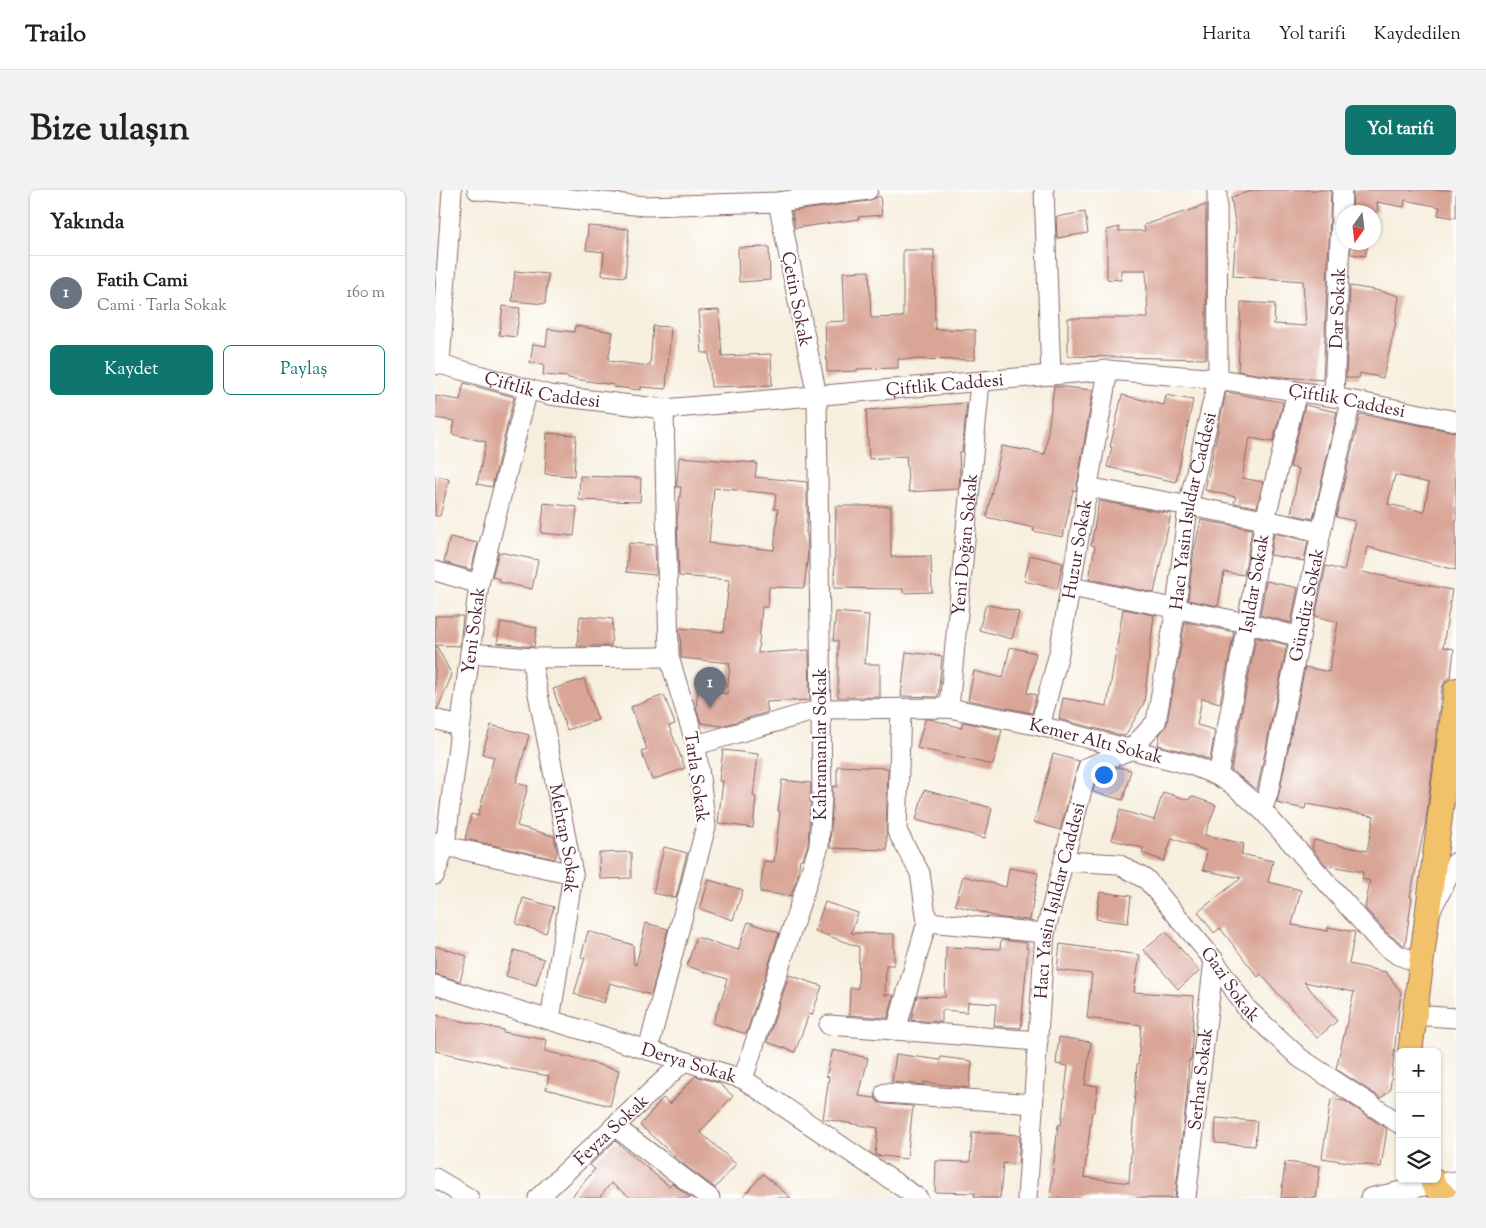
<!DOCTYPE html>
<html lang="tr">
<meta charset="utf-8">
<style>
body{margin:0;font-family:"Sorts Mill Goudy",serif;background:#f2f2f2;color:#222}
.controls{position:absolute;right:15px;bottom:15px;display:grid;overflow:hidden;border-radius:8px;box-shadow:0 1px 4px #0004}
.controls button{width:45px;height:45px;display:grid;place-items:center;padding:0;border:0;border-bottom:1px solid #e0e0e0;background:#fff;color:#222;font:25px sans-serif}
.compass{position:absolute;left:901px;top:15px;width:45px;height:45px;border-radius:50%;background:#fff;box-shadow:0 1px 4px #0004;rotate:194deg}
.you{position:absolute;left:668px;top:584px;width:18px;height:18px;margin:-12px;border:4px solid #fff;border-radius:50%;background:#1a73e8;box-shadow:0 0 0 8px #1a73e833}
.badge{display:grid;place-items:center;width:32px;height:32px;border-radius:50%;background:#0f766e;color:#fff;font-size:16px;font-weight:700}
.pin{position:absolute;translate:-50% -41px;filter:drop-shadow(0 1px 2px #0008)}
.pin::after{content:'';position:absolute;top:26px;width:18px;height:15px;background:inherit;clip-path:polygon(0 0,100% 0,50% 100%)}
.list{margin:0;padding:0;list-style:none}
h2{display:flex;justify-content:space-between;align-items:center;height:65px;margin:0;padding:0 20px;font-size:21px}
h2 small{font-size:16px;font-weight:400;color:#767676}
.list li{display:grid;grid-template-columns:32px 1fr auto;gap:15px;align-items:center;box-sizing:border-box;height:75px;padding:0 20px;border-top:1px solid #e0e0e0}
.list b{display:block;font-size:19px;white-space:nowrap}
.list p{margin:0;font-size:16px;white-space:nowrap;color:#767676}
.list em{font-size:16px;font-style:normal;color:#767676}
.actions{display:flex;gap:10px;padding:15px 20px}
.actions a{flex:1;padding:11px 0;border:1px solid #0f766e;border-radius:8px;text-align:center;font-size:18px;color:#0f766e}
.actions .main{background:#0f766e;color:#fff}
.icon{flex:none;width:28px;height:28px;fill:none;stroke:currentColor;stroke-width:2;stroke-linecap:round;stroke-linejoin:round}
.map{position:relative;flex:none;width:1021px;height:1008px;overflow:hidden;border-radius:8px}
header{display:flex;align-items:center;gap:30px;box-sizing:border-box;height:70px;padding:0 25px;background:#fff;border-bottom:1px solid #e0e0e0}
header strong{font-size:24px}
nav{display:flex;gap:28px;margin-inline-start:auto;font-size:18px}
.intro{display:flex;align-items:center;justify-content:space-between;box-sizing:border-box;height:120px;padding:0 30px}
h1{margin:0;font-size:35px}
.button{padding:12px 22px;border-radius:8px;background:#0f766e;color:#fff;font-size:18px;font-weight:700}
main{display:flex;gap:30px;padding:0 30px}
aside{flex:1;background:#fff;border-radius:8px;box-shadow:0 1px 4px #0004}
.map>svg:first-child{display:block}
</style>
<header>
<strong>Trailo</strong>
<nav><a>Harita</a><a>Yol tarifi</a><a>Kaydedilen</a></nav>
</header>
<div class="intro"><h1>Bize ulaşın</h1><a class="button">Yol tarifi</a></div>
<main>
<aside>
<h2>Yakında<small></small></h2>
<ul class="list">
<li><span class="badge" style="background:#6b7280">1</span><div><b>Fatih Cami</b><p>Cami · Tarla Sokak</p></div><em>160 m</em></li>
</ul>
<div class="actions"><a class="main">Kaydet</a><a>Paylaş</a></div>
</aside>
<div class="map">
<svg width="1021" height="1008" viewBox="0 0 1021 1008">
<rect width="100%" height="100%" fill="#fff"/>
<filter id="ink" filterUnits="userSpaceOnUse"><feTurbulence type="fractalNoise" baseFrequency=".02" numOctaves="2"/><feDisplacementMap in="SourceGraphic" scale="10" xChannelSelector="R" yChannelSelector="G"/><feConvolveMatrix kernelMatrix="1 2 1 2 8 2 1 2 1" color-interpolation-filters="sRGB"/></filter>
<filter id="wash" filterUnits="userSpaceOnUse"><feTurbulence type="fractalNoise" baseFrequency=".0096" numOctaves="4" result="noise"/><feDisplacementMap in="SourceGraphic" scale="20" xChannelSelector="R" yChannelSelector="G"/><feGaussianBlur stdDeviation="1.12" result="paint"/><feColorMatrix in="noise" values="0 0 0 0 0 0 0 0 0 0 0 0 0 0 0 0 0 1.4 0 .05"/><feComposite in="paint" operator="in"/></filter>
<g filter="url(#wash)">
<rect width="100%" height="100%" fill="#f7efde"/>
<g id="blocks">
<g fill="#d9a596" fill-rule="evenodd">
<path d="M820,0H896L888,190L835,186L803,181L806,112L840,114L839,134L871,136L868,91L798,86L801,38L796,7Z"/>
<path d="M918,0H1021V28L1003,25L1005,17L970,10L969,17L942,12L943,22H917Z"/>
<path d="M445,6L447,25L423,27L424,29L360,38L357,21L434,11Z"/>
<path d="M771,15V169L633,166V128H713L711,80H686V90L672,89V40L684,37V41H710L709,35Z"/>
<path d="M650,22L653,43L622,48L621,27Z"/>
<path d="M153,36L194,39L190,87L167,85L169,62L151,60Z"/>
<path d="M916,52H934L930,66L916,64Z"/>
<path d="M334,57L335,90L304,92L303,58Z"/>
<path d="M468,60H499L500,139L540,140V170L463,169V178L422,179V181L392,182L390,132L410,131L408,82L434,81L436,128L468,127Z"/>
<path d="M80,81L113,84L110,114L77,111Z"/>
<path d="M915,96L946,101L964,106L960,137L948,188L925,183L924,188H911Z"/>
<path d="M68,116L85,118L81,147L64,145Z"/>
<path d="M284,120L287,166L336,164L337,195L276,197L274,163H267L264,121Z"/>
<path d="M140,136L178,142L173,171L215,176L218,136L236,137L231,199L206,197V200L179,197V195L133,188V187L108,185L109,174L95,173L98,154L111,156L113,139L139,142Z"/>
<path d="M29,193L79,207L57,297L42,294L51,252L17,244L20,231L0,228V206L25,210Z"/>
<path d="M619,196L658,200L641,301L638,300L628,347L598,341L599,338L551,327L567,256L610,264Z"/>
<path d="M791,202L848,212L838,252L815,248L812,260L807,288L828,292L822,317L799,313L801,307L770,300Z"/>
<path d="M687,205L729,215L731,205L758,210L741,292L672,277L677,257H675Z"/>
<path d="M532,213L527,262H524L525,284L524,299L474,302L471,266L434,269L431,220Z"/>
<path d="M870,215L902,222L878,329L856,324L864,279L855,277Z"/>
<path d="M925,224L1021,242V380L933,357L927,382L1017,400L1008,457L1019,459L1016,487L1010,491L1007,498L991,630L975,707H977L970,756L952,743L930,718L935,691L927,689L928,682L891,675L877,659L879,650L932,661L939,626L871,614L870,619L842,613L870,477L894,482L903,432L880,426L891,376L909,381L920,331L901,327ZM960,285L994,293L989,322L953,314Z"/>
<path d="M112,243L141,245L139,286L110,284Z"/>
<path d="M244,267L322,273L320,287L372,292V326L371,343H372L373,363L369,398L334,397L333,417H327L323,463L374,460L375,510L331,512L333,522L287,536L266,533L261,518L263,499L292,504L295,473L246,468L245,438L289,442L294,390L244,386L242,330L246,297H242V292ZM279,298L341,304L339,319H343L339,360L274,353Z"/>
<path d="M0,286L14,289L5,326H0Z"/>
<path d="M145,286L206,288L205,312L144,310Z"/>
<path d="M664,311L736,324L719,403L654,389L660,356L656,355Z"/>
<path d="M109,313L142,317L139,346L106,343Z"/>
<path d="M401,316H456V367L496,366L497,402L468,403V399L399,398Z"/>
<path d="M766,330L817,339L809,385L789,382L783,416L753,410L758,366Z"/>
<path d="M839,343L873,351L869,371L835,365Z"/>
<path d="M15,347L43,353L36,380L9,372Z"/>
<path d="M194,353L220,355L221,385L191,382Z"/>
<path d="M64,362L103,370L97,399L64,392L65,389L57,387Z"/>
<path d="M595,365L628,373L622,399L589,391Z"/>
<path d="M831,391L863,398L856,433L825,425Z"/>
<path d="M551,414L584,422L577,449L544,440Z"/>
<path d="M688,419L719,425L709,513L690,546L624,529L628,508L672,516Z"/>
<path d="M401,422L434,425L430,474H445V507H403V451H398Z"/>
<path d="M0,426H28L25,456L1,455L17,485L3,518H0Z"/>
<path d="M145,426L178,429L176,456H142Z"/>
<path d="M66,432L102,438L99,457L62,453Z"/>
<path d="M750,432L799,442L785,513L767,508L762,535L780,540L775,570L759,564L723,555L725,544L732,534Z"/>
<path d="M821,447L852,455L822,600L796,580Z"/>
<path d="M575,457L601,463L592,503L601,505L597,523L533,510L539,481L568,488Z"/>
<path d="M471,462L507,466L503,507L466,506Z"/>
<path d="M149,489L163,530L132,540L118,499Z"/>
<path d="M229,505L240,534L234,536L250,578L217,590L206,561L212,559L196,517Z"/>
<path d="M490,529H495L526,538L528,532L567,540L558,575L482,558Z"/>
<path d="M56,535L94,545L81,593L93,596L82,636L119,646L122,662L120,669L30,649L36,624L43,626L59,567L47,564Z"/>
<path d="M288,560L323,564L318,606L321,607L318,638L283,633L288,591H284Z"/>
<path d="M618,564L644,571L625,640L599,632Z"/>
<path d="M402,576L453,578L451,641L452,660L395,658L398,596L402,597Z"/>
<path d="M683,577L696,580L688,610L658,602L662,585Z"/>
<path d="M347,590L376,593L373,654L368,669H365L363,685L356,706L325,702L329,671L339,672L345,621H343Z"/>
<path d="M489,600L557,618L550,648L481,630Z"/>
<path d="M728,602L754,610L756,606L781,615L770,645L809,654L806,664L838,671L833,692L866,700L857,735L893,741V737L920,742L914,774L951,782L966,802L955,900L946,908L901,879L919,802L869,792L902,831L882,848L826,784L823,787L785,738L779,743L763,722L806,688L768,680L772,661L737,648L729,671L707,663L708,658L677,650L685,620L719,630Z"/>
<path d="M229,657L252,663L241,708L218,703Z"/>
<path d="M196,662V688L165,689L164,663Z"/>
<path d="M574,678L603,683L595,730L566,728L520,715L528,686L571,697Z"/>
<path d="M274,690L308,700L298,730L265,719Z"/>
<path d="M665,702L696,706L693,733L661,729Z"/>
<path d="M88,708L119,717L111,743L81,734Z"/>
<path d="M390,712L423,723L416,743L459,744V775H451L450,805H459L453,828L414,825L415,798H423L424,757L380,741Z"/>
<path d="M313,732L344,743L311,844L278,833L291,796H290L292,789L252,776L261,747L303,760Z"/>
<path d="M211,733L233,739L216,805L175,793L169,813L139,804L150,768L146,767L153,741L198,755L199,774L201,775Z"/>
<path d="M731,742L765,781L743,799L709,760Z"/>
<path d="M566,750L592,753L591,758H593L586,838L559,836L561,814L533,812L532,822L507,820V832L476,830L482,806L510,807L511,757L565,759Z"/>
<path d="M625,754L705,765L699,802L759,806L756,870H754L752,905L740,1008H615L623,935H626L633,876L621,874L624,847L656,852L650,895L663,896L659,922H657L649,987L694,993L702,874H703L706,835L652,828L657,784L622,780Z"/>
<path d="M0,756L32,766L25,791L0,784Z"/>
<path d="M79,760L109,769L101,795L71,786Z"/>
<path d="M354,785L387,796L377,825L374,824L360,862L332,852Z"/>
<path d="M0,825L68,840V842L112,850L110,861L184,880L175,916L111,899L114,886L65,877V875L0,861Z"/>
<path d="M398,860L433,868L424,906L440,908L443,912L449,914L478,916L472,969L440,965L443,938L388,929L394,887L391,886Z"/>
<path d="M461,864L505,870L506,867L537,871L534,898L489,892V895L457,892Z"/>
<path d="M260,886L284,893L298,906L265,942L301,974L280,998L247,973L205,935L228,908L235,914Z"/>
<path d="M896,909L910,911L952,939L946,977L887,968Z"/>
<path d="M781,928L822,931L820,956L780,953Z"/>
<path d="M537,942L585,945L583,974L568,973L565,1008H539L540,1003L500,1002L501,971L535,972Z"/>
<path d="M180,951L234,996L237,993L256,1008H196L176,993L164,1008H136L160,979L155,975Z"/>
<path d="M850,972L885,976L881,1008H846Z"/>
<path d="M328,984L356,1008H307Z"/>
</g>
</g>
</g>
<g filter="url(#ink)">
<use href="#blocks" fill-opacity="0" stroke="#87686a" stroke-width="1"/>
<g fill="none" stroke-linecap="round" stroke-linejoin="round">
<defs>
<g id="minor">
<path d="M42,0L210,16L343,12L433,0"/>
<path d="M609,0L616,185"/>
<path d="M5,174L17,0"/>
<path id="s1" d="M0,175L5,174L114,205L229,219L673,180L783,189L899,207L1021,231"/>
<path id="s2" d="M899,207L907,0"/>
<path d="M652,297L830,330L886,342"/>
<path d="M0,381L44,394"/>
<path d="M636,397L812,433L865,447"/>
<path d="M35,463L96,468L234,467"/>
<path id="s3" d="M96,468L138,684L115,830"/>
<path id="s4" d="M514,518L545,192"/>
<path d="M0,529L25,537"/>
<path id="s5" d="M605,536L624,463L673,180"/>
<path id="s6" d="M261,555L386,519L514,518L605,536L756,575L783,586L798,595L827,620L944,751L963,765L987,774"/>
<path id="s7" d="M783,586L812,433L830,330L862,202"/>
<path id="s8" d="M827,620L833,604L886,342L916,211"/>
<path d="M0,652L10,656L138,684"/>
<path id="s9" d="M629,671L683,674L712,690L779,770L812,819L865,868L965,934"/>
<path id="s10" d="M0,685L10,656L44,394L93,199"/>
<path d="M996,720L1021,672"/>
<path d="M492,732L610,743"/>
<path id="s11" d="M0,795L308,889L483,1008"/>
<path d="M979,825L1021,828"/>
<path d="M394,835L603,851"/>
<path d="M461,840L492,732L485,683L462,641L466,518"/>
<path d="M213,860L271,636L261,555L234,467L229,219"/>
<path d="M308,889L384,656L387,606L382,206L343,12"/>
<path d="M450,903L598,914"/>
<path d="M179,936L275,1008"/>
<path d="M0,988L34,1008"/>
<path id="s12" d="M103,1008L249,871"/>
<path id="s13" d="M592,1008L610,743L653,577L695,560L721,532L741,418L753,316L783,189L782,0"/>
<path id="s14" d="M751,1008L779,770"/>
<path d="M935,1008L998,994L1021,991"/>
</g>
<g id="major">
<path d="M975,862L1021,500"/>
<path d="M997,989L998,994L1011,1008"/>
</g>
</defs>
<use href="#minor" stroke="#87686a" stroke-width="21"/>
<use href="#major" stroke="#87686a" stroke-width="26"/>
<use href="#minor" stroke="#fff" stroke-width="19"/>
<use href="#major" stroke="#f2c26a" stroke-width="24"/>
</g>
</g>
<g text-anchor="middle" stroke-width="4.5" stroke-linejoin="round" paint-order="stroke">
<g font-size="18" fill="#4a1f2b" stroke="#fff">
<text transform="translate(362 109) rotate(79)" y="6">Çetin Sokak</text>
<text dy="6" stroke="none"><textPath href="#s2" startOffset="89">Dar Sokak</textPath></text>
<text dy="6" stroke="none"><textPath href="#s1" startOffset="516">Çiftlik Caddesi</textPath></text>
<text dy="6" stroke="none"><textPath href="#s1" startOffset="111">Çiftlik Caddesi</textPath></text>
<text dy="6" stroke="none"><textPath href="#s1" startOffset="921">Çiftlik Caddesi</textPath></text>
<text dy="6" stroke="none"><textPath href="#s13" startOffset="735">Hacı Yasin Işıldar Caddesi</textPath></text>
<text dy="6" stroke="none"><textPath href="#s4" startOffset="164">Yeni Doğan Sokak</textPath></text>
<text dy="6" stroke="none"><textPath href="#s5" startOffset="181">Huzur Sokak</textPath></text>
<text dy="6" stroke="none"><textPath href="#s7" startOffset="196">Işıldar Sokak</textPath></text>
<text dy="6" stroke="none"><textPath href="#s8" startOffset="210">Gündüz Sokak</textPath></text>
<text dy="6" stroke="none"><textPath href="#s10" startOffset="248">Yeni Sokak</textPath></text>
<text dy="6" stroke="none"><textPath href="#s6" startOffset="409">Kemer Altı Sokak</textPath></text>
<text transform="translate(385 554) rotate(-90)" y="6">Kahramanlar Sokak</text>
<text transform="translate(262 587) rotate(82)" y="6">Tarla Sokak</text>
<text dy="6" stroke="none"><textPath href="#s3" startOffset="184">Mehtap Sokak</textPath></text>
<text dy="6" stroke="none"><textPath href="#s13" startOffset="300">Hacı Yasin Işıldar Caddesi</textPath></text>
<text dy="6" stroke="none"><textPath href="#s9" startOffset="221">Gazi Sokak</textPath></text>
<text dy="6" stroke="none"><textPath href="#s11" startOffset="266">Derya Sokak</textPath></text>
<text dy="6" stroke="none"><textPath href="#s14" startOffset="120">Serhat Sokak</textPath></text>
<text dy="6" stroke="none"><textPath href="#s12" startOffset="100">Feyza Sokak</textPath></text>
</g>
</g>
</svg>
<div class="controls">
<button>+</button>
<button>−</button>
<button><svg class="icon" aria-label="layers" viewBox="0 0 24 24"><path d="M12 4l9 5-9 5-9-5zM3 14l9 5 9-5"/></svg></button>
</div>
<svg class="compass" viewBox="-18 -18 36 36"><path d="M0-13l5 13h-10z" fill="#e53935"/><path d="M0 13l5-13h-10z" fill="#767676"/></svg>
<div class="you"></div>
<div class="pin badge" style="left:275px;top:518px;background:#6b7280">1</div>
</div>
</main>
